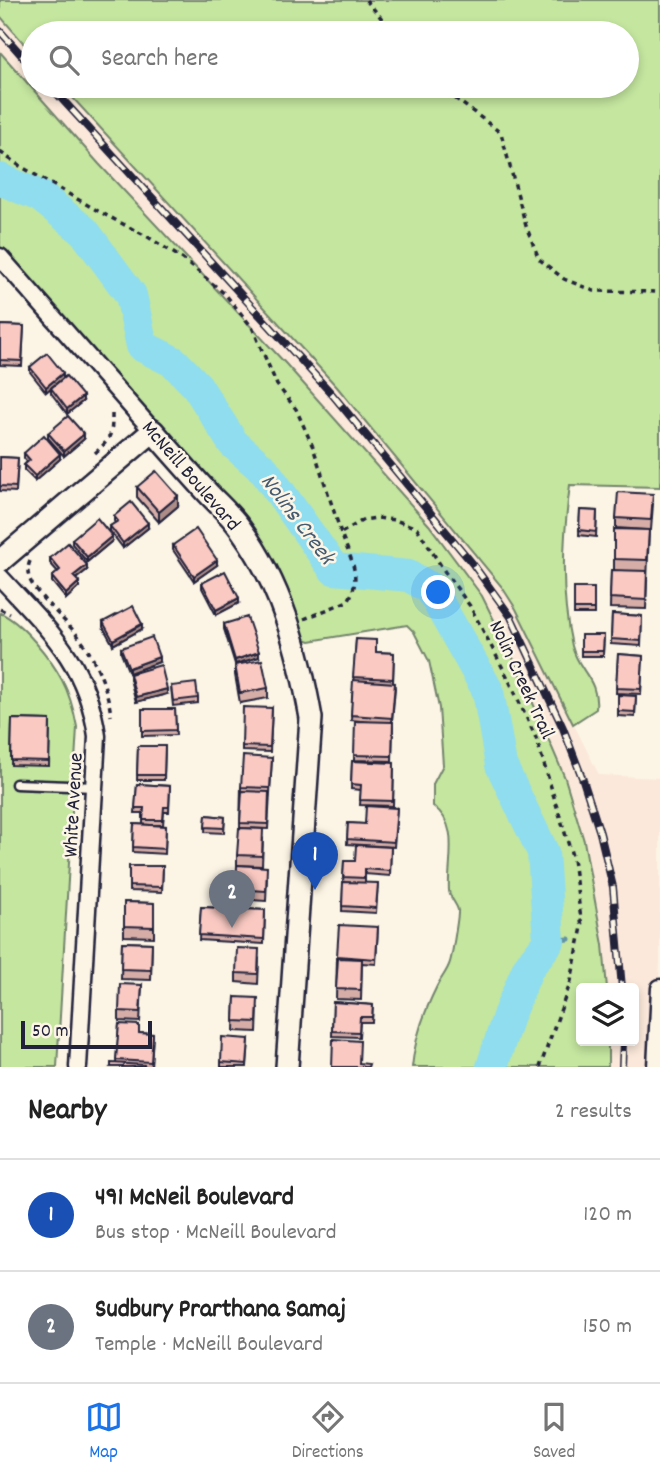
<!DOCTYPE html>
<meta charset="utf-8">
<style>
body{margin:0;font-family:Dekko,sans-serif;background:#f2f2f2;color:#222}
.controls{position:absolute;right:21px;bottom:21px;display:grid;overflow:hidden;border-radius:7px;box-shadow:0 4px 10px #0003}
.controls button{width:63px;height:63px;display:grid;place-items:center;padding:0;border:0;border-bottom:2px solid #e0e0e0;background:#fff;color:#222;font:35px sans-serif}
.scale{position:absolute;left:21px;bottom:18px;width:131px;box-sizing:border-box;padding-left:7px;border:4px solid #22223b;border-top:0;font-size:19px;line-height:24px;white-space:nowrap;color:#22223b;-webkit-text-stroke:5px #fcf5e5;paint-order:stroke}
.you{position:absolute;left:439px;top:593px;width:24px;height:24px;margin:-18px;border:5px solid #fff;border-radius:50%;background:#1a73e8;box-shadow:0 0 0 10px #1a73e833}
.badge{display:grid;place-items:center;width:46px;height:46px;border-radius:50%;background:#1a73e8;color:#fff;font-size:23px;font-weight:700}
.pin{position:absolute;translate:-50% -58px;filter:drop-shadow(0 2px 4px #0008)}
.pin::after{content:'';position:absolute;top:37px;width:24px;height:21px;background:inherit;clip-path:polygon(0 0,100% 0,50% 100%)}
.list{margin:0;padding:0;list-style:none}
h2{display:flex;justify-content:space-between;align-items:center;height:91px;margin:0;padding:0 28px;font-size:30px}
h2 small{font-size:23px;font-weight:400;color:#767676}
.list li{display:grid;grid-template-columns:46px 1fr auto;gap:21px;align-items:center;box-sizing:border-box;height:112px;padding:0 28px;border-top:2px solid #e0e0e0}
.list b{display:block;font-size:26px;white-space:nowrap}
.list p{margin:0;font-size:23px;white-space:nowrap;color:#767676}
.list em{font-size:23px;font-style:normal;color:#767676}
.icon{flex:none;width:38px;height:38px;fill:none;stroke:currentColor;stroke-width:2;stroke-linecap:round;stroke-linejoin:round}
.map{position:relative;flex:none;width:660px;height:1067px;overflow:hidden}
.search{position:absolute;background:#fff;box-shadow:0 4px 10px #0003;left:21px;right:21px;top:21px;height:77px;display:flex;align-items:center;gap:18px;box-sizing:border-box;padding:0 24px;border-radius:38px;color:#767676;font-size:26px}
.sheet{height:315px;background:#fff}
nav{display:flex;justify-content:space-around;align-items:center;box-sizing:border-box;height:98px;border-top:2px solid #e0e0e0;background:#fff;font-size:19px;color:#767676}
nav a{display:grid;justify-items:center;gap:4px}
nav .on{color:#1a73e8}
.map>svg:first-child{display:block}
</style>
<div class="map">
<svg width="660" height="1067" viewBox="0 0 660 1067">
<rect width="100%" height="100%" fill="#fcf5e5"/>
<filter id="ink" filterUnits="userSpaceOnUse"><feTurbulence type="fractalNoise" baseFrequency=".0143" numOctaves="2"/><feDisplacementMap in="SourceGraphic" scale="14" xChannelSelector="R" yChannelSelector="G"/><feConvolveMatrix kernelMatrix="1 2 1 2 8 2 1 2 1" color-interpolation-filters="sRGB"/></filter>
<g filter="url(#ink)">
<path fill="#fbe8da" d="M0,16L33,54V86H62L337,387L502,587L516,609L599,775L660,778V961L654,1067H608V1041H634V988H607L603,945L584,841L565,778L518,668L482,596L429,525L286,364L99,164L0,52Z"/>
<g fill="#c4e69f" stroke="#73846d" stroke-width="2">
<path d="M0,0H660V487L570,485C563,538 560,593 572,646C578,671 599,679 596,709L573,724L516,609L502,587L337,387L62,86H627V33H33V54L0,16Z"/>
<path d="M0,52L99,164L286,364L429,525L482,596L518,668L565,778L584,841L603,945L607,988H581V1041H608V1067H412C415,1037 424,1012 437,986C441,978 448,970 450,962C452,956 459,913 458,910C456,903 450,898 449,891C447,861 461,826 433,806V784L443,765L439,708L429,661L414,632L407,625L310,641L291,634L238,528L0,259Z"/>
<path d="M0,613C22,622 51,659 62,680C70,695 74,711 77,727L57,1067H0Z"/>
</g>
<g fill="none" stroke-linecap="round" stroke-linejoin="round">
<path stroke="#6492a7" stroke-width="5" d="M549,941L569,939"/>
<path stroke="#90ddef" stroke-width="32" d="M0,179L40,196L84,231L131,295L142,346L174,362L197,386L233,443L264,470L334,569L409,576L430,588L488,691L501,765L543,852L549,941L528,968L508,1016L492,1067"/>
<defs>
<path id="service" d="M16,784L95,787"/>
<g id="minor">
<path d="M0,257L153,431"/>
<path d="M0,577C48,629 87,663 97,736L78,1067"/>
<path d="M656,1067L660,988"/>
</g>
<path id="tertiary" d="M0,561L153,431C171,452 189,472 207,492C218,504 231,515 240,528C281,584 299,650 311,718L287,1067"/>
</defs>
<use href="#service" stroke="#22223b" stroke-width="13"/>
<use href="#minor" stroke="#22223b" stroke-width="21"/>
<use href="#tertiary" stroke="#22223b" stroke-width="26"/>
<g stroke="#22223b" stroke-width="3.5" stroke-dasharray="5 5" stroke-linecap="butt">
<path d="M366,0L394,33"/>
<path d="M439,86L501,133L526,226L539,259L564,279L594,291L660,292"/>
<path d="M0,152L20,166L98,211L148,237L183,259L225,294L252,327L277,385L296,409L313,447L341,533"/>
<path d="M95,453C113,437 112,433 112,409"/>
<path d="M30,561C28,566 27,571 29,577C34,595 69,622 81,640C97,662 108,689 111,716"/>
<path d="M0,609L10,614"/>
<path d="M304,619L348,601C363,576 350,558 341,533L363,520L377,518L395,520L417,528L445,572L470,606L507,676L536,738L573,859L582,927L571,981L540,1067"/>
</g>
<use href="#service" stroke="#fcf5e5" stroke-width="8"/>
<use href="#minor" stroke="#fcf5e5" stroke-width="16"/>
<use href="#tertiary" stroke="#fcf5e5" stroke-width="21"/>
<defs>
<g id="rail">
<path d="M0,31L33,68"/>
<path d="M50,86L331,393L472,563L511,617L563,728L583,780L600,833L613,887L622,988"/>
<path d="M622,1067L623,1041"/>
</g>
</defs>
<use href="#rail" stroke="#22223b" stroke-width="8"/>
<use href="#rail" stroke="#fcf5e5" stroke-width="5" stroke-dasharray="16" stroke-linecap="butt"/>
</g>
<g fill="#d6ada7" stroke="#22223b" stroke-width="2">
<path d="M0,325L24,326L22,366L0,365Z"/>
<path d="M30,367L63,378L46,392L30,372Z"/>
<path d="M51,388L83,401L67,414L51,393Z"/>
<path d="M48,433L84,439L64,456L48,438Z"/>
<path d="M24,453L60,459L35,481L24,470V465L27,462L24,458Z"/>
<path d="M0,457L18,458L16,492L0,491Z"/>
<path d="M137,487L178,506L159,522L137,497Z"/>
<path d="M653,504L651,530H649L646,609L610,608L611,570H614V529L646,530L616,528V518Z"/>
<path d="M580,510L597,511L596,537L579,535Z"/>
<path d="M114,516L148,528L123,548L110,531V526L115,523L114,521Z"/>
<path d="M72,539L112,541L87,562L72,544Z"/>
<path d="M173,545L217,565L194,581L173,550Z"/>
<path d="M50,558L87,570L76,579L79,587L66,599L52,582V577L58,572L50,563Z"/>
<path d="M202,583L239,603L216,615L202,588Z"/>
<rect x="574" y="588" width="20" height="26"/>
<path d="M612,614L642,616L641,646L611,644Z"/>
<path d="M103,622L142,629L113,645L103,627Z"/>
<path d="M224,624L259,657L235,664L224,629Z"/>
<path d="M581,635H604L603,656H581Z"/>
<path d="M356,639L376,652L394,653L393,683L395,688L392,722L393,727L392,761L354,760V755L371,722L351,720Z"/>
<path d="M121,648L159,662L129,673L121,653Z"/>
<path d="M618,654L643,656L641,694L616,693Z"/>
<path d="M235,665L268,688V698L240,703L235,675Z"/>
<path d="M130,674L167,694L136,702L130,679Z"/>
<path d="M171,686L198,698V703L173,706Z"/>
<path d="M618,695L636,696L635,717L618,716Z"/>
<path d="M272,708L270,752L242,751V746Z"/>
<path d="M142,709H175L176,735L142,736Z"/>
<path d="M12,719L50,720L49,766L11,765Z"/>
<path d="M138,746H165L164,780H137Z"/>
<path d="M272,758L268,829L240,828L241,787Z"/>
<path d="M352,761L394,763L393,806L360,805L361,790L351,789Z"/>
<path d="M137,784L170,786L169,812H164L163,825H143V813H135Z"/>
<path d="M397,808L394,847L347,844L348,823L365,824Z"/>
<path d="M206,815L225,817L224,833L205,832Z"/>
<path d="M134,824L166,826L165,854L133,852Z"/>
<path d="M263,839L262,866L237,865V855Z"/>
<path d="M391,847L390,876L365,874V883H378L376,913L342,911L344,861H355Z"/>
<path d="M129,866H163L162,892L129,891Z"/>
<path d="M267,877L266,901L236,899V889Z"/>
<path d="M124,902L154,903V937L124,936Z"/>
<path d="M201,907L265,910L264,944L199,940Z"/>
<path d="M378,927L376,964L362,963L361,1000L336,999L337,956Z"/>
<path d="M122,942L152,943L151,980L121,979Z"/>
<path d="M259,959L258,984L236,982V973Z"/>
<path d="M142,985L140,1022L119,1021V1011Z"/>
<path d="M235,997L258,1008L257,1032L234,1031Z"/>
<path d="M333,1002L373,1005L372,1022H360L359,1037L332,1036Z"/>
<path d="M119,1024L139,1033L153,1034L151,1067H111L116,1063Z"/>
<path d="M249,1039L247,1067H221V1062Z"/>
</g>
<g fill="#ae8d88" stroke="#22223b" stroke-width="2">
<path d="M63,373V378L46,392V387Z"/>
<path d="M83,396V401L67,414V409Z"/>
<path d="M84,434V439L64,456V451Z"/>
<path d="M60,454V459L35,481V476Z"/>
<path d="M178,496V506L159,522V512Z"/>
<path d="M148,523V528L123,548V543Z"/>
<path d="M112,536V541L87,562V557Z"/>
<path d="M217,560V565L194,581V576Z"/>
<path d="M87,565V570L73,581V576Z"/>
<path d="M79,582V587L66,599V594Z"/>
<path d="M239,598V603L216,615V610Z"/>
<path d="M142,624V629L113,645V640Z"/>
<path d="M259,652V657L235,664V660Z"/>
<path d="M159,657V662L129,673V668Z"/>
<path d="M167,689V694L136,702V697Z"/>
</g>
<g fill="#f9c9c2" stroke="#22223b" stroke-width="2">
<path d="M0,325L24,326L22,361L0,360Z"/>
<path d="M47,353L63,373L46,387L30,367Z"/>
<path d="M66,376L83,396L67,409L51,388Z"/>
<path d="M68,416L84,434L64,451L48,433Z"/>
<path d="M44,435L60,454L35,476L24,465L30,460L24,453Z"/>
<path d="M0,457L18,458L16,487L0,486Z"/>
<path d="M156,471L178,496L159,512L137,487Z"/>
<path d="M618,492L653,494L651,520L616,518Z"/>
<path d="M131,502L148,523L123,543L110,526L118,521L114,516Z"/>
<path d="M580,510L597,511L596,532L579,530Z"/>
<path d="M97,518L112,536L87,557L72,539Z"/>
<path d="M196,529L217,560L194,576L173,545Z"/>
<path d="M614,529L649,530L647,560L614,559Z"/>
<path d="M68,543L87,565L73,576L79,582L66,594L52,577L60,570L50,558Z"/>
<path d="M611,570L647,571L646,600L610,598Z"/>
<path d="M225,571L239,598L216,610L202,583Z"/>
<rect x="574" y="588" width="20" height="21"/>
<path d="M133,606L142,624L113,640L103,622Z"/>
<path d="M612,614L642,616L641,641L611,639Z"/>
<path d="M247,617L259,652L235,660L224,624Z"/>
<path d="M581,635H604L603,651H581Z"/>
<path d="M152,637L159,657L129,668L121,648Z"/>
<path d="M356,639L376,640V652L394,653L393,679L353,677Z"/>
<path d="M618,654L643,656L641,689L616,688Z"/>
<path d="M262,660L268,688L240,693L235,665Z"/>
<path d="M161,665L167,689L136,697L130,674Z"/>
<path d="M353,680L395,683L392,718L351,715Z"/>
<path d="M196,683L198,698L173,701L171,686Z"/>
<path d="M618,695L636,696L635,712L618,711Z"/>
<path d="M243,707L272,708L270,747L242,746Z"/>
<path d="M142,709H175L176,730L142,731Z"/>
<path d="M12,719L50,720L49,761L11,760Z"/>
<path d="M355,721L393,722L392,756L354,755Z"/>
<path d="M138,746H165L164,775H137Z"/>
<path d="M243,756L272,758L270,788L241,787Z"/>
<path d="M352,761L394,763L393,801L360,800L361,785L351,784Z"/>
<path d="M137,784L170,786L169,807H164L163,820H143L144,808H135Z"/>
<path d="M242,791L269,792L268,824L240,823Z"/>
<path d="M366,806L397,808L394,842L347,839L348,823L365,824Z"/>
<path d="M206,815L225,817L224,828L205,827Z"/>
<path d="M134,824L166,826L165,849L133,847Z"/>
<path d="M239,828L263,829L262,856L237,855Z"/>
<path d="M356,845L391,847L390,871L365,869V878L343,877L344,861H355Z"/>
<path d="M237,865L267,867L266,891L236,889Z"/>
<path d="M129,866H163L162,887L129,886Z"/>
<path d="M343,882L378,883L376,908L342,906Z"/>
<path d="M124,902L154,903V927L124,926Z"/>
<path d="M201,907L265,910L264,939L199,935Z"/>
<path d="M339,925L378,927L376,959L337,956Z"/>
<path d="M122,942L152,943L151,970L121,969Z"/>
<path d="M237,948L259,949L258,974L236,973Z"/>
<path d="M338,958L362,959L361,990L336,989Z"/>
<path d="M120,984L142,985L140,1012L119,1011Z"/>
<path d="M235,997L258,998L257,1022L234,1021Z"/>
<path d="M333,1002L373,1005L372,1017H360L359,1032L332,1031Z"/>
<path d="M119,1024L139,1025V1033L153,1034L151,1062L116,1060Z"/>
<path d="M222,1037L249,1039L247,1064L221,1062Z"/>
<path d="M333,1039L360,1041L359,1063L369,1064L368,1067H332Z"/>
<path d="M111,1063L144,1065V1067H111Z"/>
</g>
</g>
<g text-anchor="middle" stroke-width="5" stroke-linejoin="round" paint-order="stroke">
<g font-size="21" fill="#22223b" stroke="#fcf5e5">
<text transform="translate(192 475) rotate(49)" y="7">McNeill Boulevard</text>
<text transform="translate(523 679) rotate(65)" y="7">Nolin Creek Trail</text>
<text transform="translate(72 805) rotate(-87)" y="7">White Avenue</text>
</g>
<g font-size="23" font-style="italic" fill="#435a71" stroke="#fcf5e5">
<text transform="translate(299 518) rotate(53)" y="8">Nolins Creek</text>
</g>
</g>
</svg>
<div class="controls">
<button><svg class="icon" aria-label="layers" viewBox="0 0 24 24"><path d="M12 4l9 5-9 5-9-5zM3 14l9 5 9-5"/></svg></button>
</div>
<div class="scale">50 m</div>
<div class="you"></div>
<div class="pin badge" style="left:315px;top:890px;background:#1a4fb4">1</div>
<div class="pin badge" style="left:232px;top:928px;background:#6b7280">2</div>
<div class="search"><svg class="icon" aria-label="search" viewBox="0 0 24 24"><circle cx="10" cy="10" r="6"/><path d="M15 15l6 6"/></svg>Search here</div>
</div>
<section class="sheet">
<h2>Nearby<small>2 results</small></h2>
<ul class="list">
<li><span class="badge" style="background:#1a4fb4">1</span><div><b>491 McNeil Boulevard</b><p>Bus stop · McNeill Boulevard</p></div><em>120 m</em></li>
<li><span class="badge" style="background:#6b7280">2</span><div><b>Sudbury Prarthana Samaj</b><p>Temple · McNeill Boulevard</p></div><em>150 m</em></li>
</ul>
</section>
<nav>
<a class="on"><svg class="icon" aria-label="map" viewBox="0 0 24 24"><path d="M3 6l6-2 6 2 6-2v14l-6 2-6-2-6 2zM9 4v14M15 6v14"/></svg>Map</a>
<a><svg class="icon" aria-label="directions" viewBox="0 0 24 24"><path d="M12 3l9 9-9 9-9-9zM9 14v-3h6M13 9l2 2-2 2"/></svg>Directions</a>
<a><svg class="icon" aria-label="saved" viewBox="0 0 24 24"><path d="M7 4h10v16l-5-4-5 4z"/></svg>Saved</a>
</nav>
